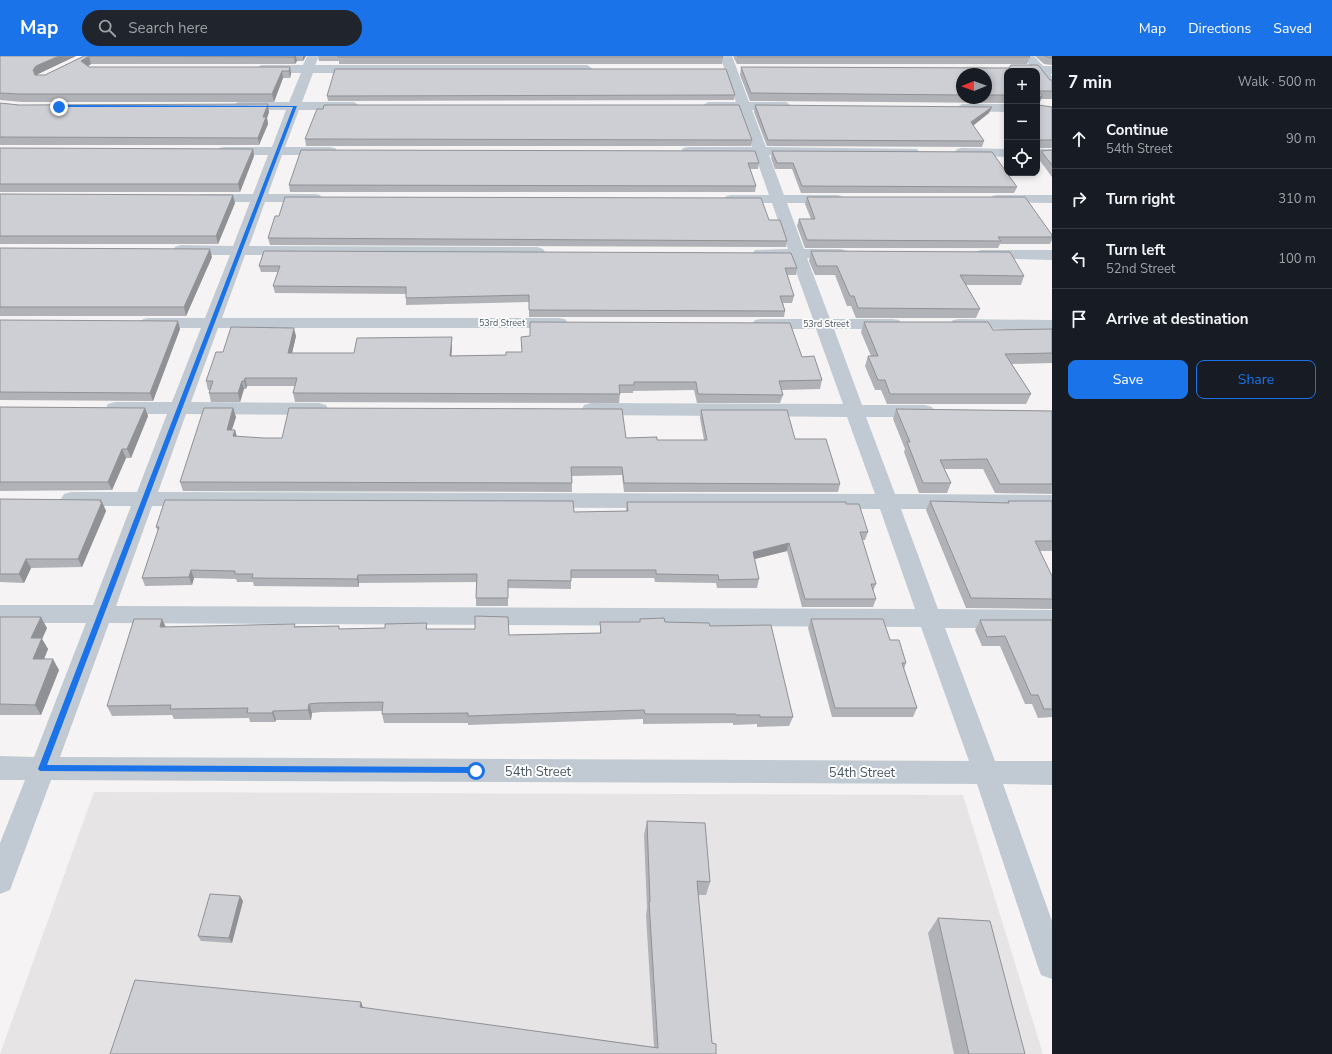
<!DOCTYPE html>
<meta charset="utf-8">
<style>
body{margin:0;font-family:"Nunito Sans",sans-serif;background:#20242c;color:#f1f3f6}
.controls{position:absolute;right:12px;top:12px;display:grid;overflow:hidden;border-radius:8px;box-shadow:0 2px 6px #0003}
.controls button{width:36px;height:36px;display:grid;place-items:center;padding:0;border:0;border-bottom:1px solid #363941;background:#171b24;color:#f1f3f6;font:20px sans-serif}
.compass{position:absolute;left:956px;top:12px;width:36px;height:36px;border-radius:50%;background:#171b24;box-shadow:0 2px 6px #0003;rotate:269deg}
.stop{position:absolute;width:12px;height:12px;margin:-9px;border:3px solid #1a73e8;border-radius:50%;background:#fff}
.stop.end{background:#1a73e8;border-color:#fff;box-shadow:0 1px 4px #0008}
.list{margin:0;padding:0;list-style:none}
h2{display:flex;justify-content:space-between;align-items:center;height:52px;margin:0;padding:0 16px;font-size:17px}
h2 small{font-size:13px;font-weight:400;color:#9ea1a6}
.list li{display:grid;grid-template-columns:26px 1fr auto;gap:12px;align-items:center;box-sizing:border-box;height:60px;padding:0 16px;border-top:1px solid #363941}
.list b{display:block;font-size:15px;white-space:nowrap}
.list p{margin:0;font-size:13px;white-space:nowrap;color:#9ea1a6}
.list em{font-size:13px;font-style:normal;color:#9ea1a6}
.actions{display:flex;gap:8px;padding:12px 16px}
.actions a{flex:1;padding:9px 0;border:1px solid #1a73e8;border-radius:8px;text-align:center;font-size:14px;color:#1a73e8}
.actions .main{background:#1a73e8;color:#fff}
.icon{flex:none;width:22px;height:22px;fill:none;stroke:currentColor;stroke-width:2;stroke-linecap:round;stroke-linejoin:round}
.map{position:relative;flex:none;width:1052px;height:998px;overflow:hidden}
header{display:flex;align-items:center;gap:24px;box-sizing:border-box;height:56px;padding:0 20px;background:#1a73e8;color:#fff}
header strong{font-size:19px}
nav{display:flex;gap:22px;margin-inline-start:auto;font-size:14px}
.search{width:280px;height:36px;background:#20242c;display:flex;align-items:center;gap:10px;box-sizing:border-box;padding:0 14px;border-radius:22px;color:#9ea1a6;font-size:15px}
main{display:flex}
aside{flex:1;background:#171b24}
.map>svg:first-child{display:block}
</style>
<header>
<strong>Map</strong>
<div class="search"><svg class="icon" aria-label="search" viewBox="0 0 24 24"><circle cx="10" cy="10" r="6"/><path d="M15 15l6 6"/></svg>Search here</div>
<nav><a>Map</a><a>Directions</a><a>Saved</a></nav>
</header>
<main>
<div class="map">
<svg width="1052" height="998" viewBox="0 0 1052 998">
<rect width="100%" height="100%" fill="#f5f3f3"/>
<path fill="#e6e4e5" d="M94,736L963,739L1043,998H0Z"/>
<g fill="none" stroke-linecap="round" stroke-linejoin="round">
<g fill="#c1cad2" fill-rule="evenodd">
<path d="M307,0H319L315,9H587L593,13L587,17H313L302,46H354L360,50L354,54H299L285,91H330L335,92L337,95L335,98L330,99H282L268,138H315L320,139L322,142L320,145L315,146H265L249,190L537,191L543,193L545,196L543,199L537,201L245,199L222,262H559L565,263L568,267L565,271L559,272H218L191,346L319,347L326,349L328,353L326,357L319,359L186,358L158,436L875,438L847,361L591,359L584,357L582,353L584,349L591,347L843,348L816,273H761L755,272L752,268L755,264L761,263H813L791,202L755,200L753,197L755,194L788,193L772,147H731L726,146L724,143L726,140L731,139H769L755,99H688L683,98L681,95L683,92L688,91H752L739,54H708L702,50L708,46H736L720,0H732L749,46H786L792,50L786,54H752L766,91L917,93L919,96L917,99L912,100L769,99L784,139H837L842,140L844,143L842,146L837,147H787L804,193H841L847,195L849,198L847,201L807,202L830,263H893L899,264L902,268L899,272L893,273H834L862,349H925L932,351L935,355L932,359L925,361H866L895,438L1052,439V453H901L938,553L1052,554V572H945L995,705H1052V729L1003,728L1052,865V923L1041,919L1037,908L977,728L51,724L10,834L0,838V787L25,724H0V700L34,701L86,567H0V549H93L131,450H71L64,448L61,443L64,438L71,436H137L167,358H115L108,356L106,352L108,348L115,346H172L201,272H149L143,271L140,267L143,263L149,262H205L230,199H181L175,197L173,194L175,191L181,189L233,190L250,146H203L198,145L196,142L198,139L203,138H253L268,99H224L219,98L217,95L219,92L224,91H272L286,54H238L232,50L238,46H289L301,17H261L255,13L261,9H303ZM152,450L880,453L915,553L116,550ZM109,567L921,571L969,705L60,701Z"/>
<path d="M1017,10H1052V18H1037V15H1012L1013,11Z"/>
<path d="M962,48H1007V56L957,55L956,52Z"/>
<path d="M962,92L1007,93V101L957,99L955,96L957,93Z"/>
<rect x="1037" y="93" width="15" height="8"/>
<path d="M997,139H1052V147L992,146L990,143L992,140Z"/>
<path d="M981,194H1052V204L975,202L973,199L975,196Z"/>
<path d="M959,263L1052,264V274L953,272L950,268L953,264Z"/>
</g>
<path fill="#c1cbd6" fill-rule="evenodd" d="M1022,0H1034L1052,20V31L1048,30L1037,17V15H1035Z"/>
</g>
<g fill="#b0b2b7" fill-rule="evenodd">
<path d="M0,0H76L38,18V19H45L84,0H306L303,5H297L295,8H91L87,10L89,11H290L291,18L290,22H283L274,46H22L0,44Z"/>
<path d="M318,0H722L723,1L722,8H339V5H319Z"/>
<path d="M733,0H1029L1030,1L1027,8H737Z"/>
<path d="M1035,0H1052V9L1044,8Z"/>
<path d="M1011,9H1038L1050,24H1052V43H1041L1039,48H1038V49L1052,51V92H1038L1037,95V15H1007V47L750,45L740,19L741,11L1009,12ZM962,18H986V42H962Z"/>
<path d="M735,39L734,44L328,45L327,40Z"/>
<path d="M0,47L19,49L269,56L267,62L268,68L259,89H0Z"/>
<path d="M755,49L989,57L973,69L984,85L982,91L767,90L754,56Z"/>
<path d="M1006,50H1007V62L1004,57Z"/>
<path d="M305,83L752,84L751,90H306Z"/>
<path d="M0,92L253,93L254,100L240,136H0Z"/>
<path d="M1052,94V121L1038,102L1041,95Z"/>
<path d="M755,95L759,107L758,113H750L756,130L755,136H290L289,129Z"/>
<path d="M772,95L1017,131L1014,137H801L792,113H775L771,102Z"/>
<path d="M0,138L235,147L218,188H0Z"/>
<path d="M807,141L1052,179V184L1050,188H1000L998,192H805L797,170L799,163H811L805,148Z"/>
<path d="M769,164L787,185L786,191L270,189L268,182Z"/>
<path d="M0,192L212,201L186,260H0Z"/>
<path d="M811,195L1024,220L1021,229H966L980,253L976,262H856L851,250H847L835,219H815L809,205Z"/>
<path d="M259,210L797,212L796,219H787L794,240L792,247H783L785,255L784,261H529V246L406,249V238L275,237L273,230L278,216H261Z"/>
<path d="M0,264L180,273L153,345L0,344Z"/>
<path d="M530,266L802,301L822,324L820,333L781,334L783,339L780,347H697L694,334L633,335V337H620L619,347L295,346L293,337L295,330H247L246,333H244L240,346H211L209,337L210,334H208L206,325L223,296L296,280L292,297H354L452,290L451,300L506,299L522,296L530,280Z"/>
<path d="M864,266L993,274L1052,273V307L1012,308L1031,338L1026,348H887L881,334H875L865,310L868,300H871L861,276Z"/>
<path d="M0,351L145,352L148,360L131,402H126L112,434L0,435Z"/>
<path d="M233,352L236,361L232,374H235L237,381L264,382H626L657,384H704L700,362L701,354L795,383L840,428L838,436H624L622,419L572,420V436L183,435L180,426Z"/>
<path d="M896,353L1052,355V438L995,437L983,413H944L951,427L947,437H919L904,396L905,393L893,363Z"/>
<path d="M0,443L102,446L106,455L82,511L31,512L24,527L0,526Z"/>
<path d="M930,445L1008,447V445H1052V495H1040L1052,520V553L966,552L926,454Z"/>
<path d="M627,446L846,448L868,476L865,484H862L876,528L873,535L876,543L873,551H802L787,495L754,503L759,523L757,532H717L716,527L655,526L654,522H571V533L508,532V550H476V526L359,527V531L254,530L253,526H237L236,523L194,522L192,529L145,530L142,522L158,475L156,471L574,456L626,455Z"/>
<path d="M0,561L47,572L42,583L48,593L44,603L59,614L41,659H0Z"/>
<path d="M162,563L166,571L339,570V573L385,572L427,567V573L509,579L600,577V566H640V563L665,566L710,570L793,661L789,670L757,671V668L733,669V667L643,668V663L468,669V667H384L382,658L383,655L321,656L312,657L311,664H276L275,666H250L249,662L174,663L172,659L112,660L107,650Z"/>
<path d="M811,563L890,584L906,607L904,613L917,652L913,661H832L808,572Z"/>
<path d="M980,564H1052V661L1038,662L1032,648H1025L1000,590H982L975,574Z"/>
<path d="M647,765L710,826L706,839H698L712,987L716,998H110L363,952L654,991L646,859L647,852L644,779Z"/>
<path d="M243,845L232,887L201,885L198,880Z"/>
<path d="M938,862L1025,998H954L928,877Z"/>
</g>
<g fill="#909195">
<path d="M59,0H76L38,18L36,21L33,14L36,10Z"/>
<path d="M89,0L91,8L84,13L81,5Z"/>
<path d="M295,0H296L297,5L295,8L294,1Z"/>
<path d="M303,0H306L303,5Z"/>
<path d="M290,11L291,18L290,22L289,15Z"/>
<path d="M282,15L283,22L274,46L272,38Z"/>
<path d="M1042,40L1039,48H1037L1038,42Z"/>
<path d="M268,48L269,56L267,62L268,68L259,89L258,82L263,61Z"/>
<path d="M992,51L989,57L969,73L971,66Z"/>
<path d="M253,93L254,100L240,136L238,128Z"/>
<path d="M233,139L235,147L218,188L216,180Z"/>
<path d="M210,193L212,201L186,260L184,251Z"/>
<path d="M178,265L180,273L153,345L150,337Z"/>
<path d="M294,272L296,280L290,306L288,297Z"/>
<path d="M452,281V290L451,308L450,300Z"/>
<path d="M245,322L247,330L246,333L244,325Z"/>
<path d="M242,325L244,333L240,346L238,337Z"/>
<path d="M145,352L148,360L131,402L127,393Z"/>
<path d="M233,352L236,361L229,382L227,374Z"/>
<path d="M235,374L237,382L233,380Z"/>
<path d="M122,393L126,402L112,434L108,426Z"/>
<path d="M101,444L102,447V446L106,455L82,511L78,503Z"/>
<path d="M789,487L787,495L751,504L753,496Z"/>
<path d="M26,503L31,512L24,527L19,518Z"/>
<path d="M191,514L194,522L192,529L189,521Z"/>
<path d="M358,519L359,527V531L357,523Z"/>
<path d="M41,561L47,572L42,583L48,593L40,613L33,603L31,582Z"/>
<path d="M162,563L166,572L160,571Z"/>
<path d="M53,603L59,614L41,659L35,649Z"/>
<path d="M309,648L312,657L311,664L308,654Z"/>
<path d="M273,655L276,664L275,666L272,657Z"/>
<path d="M240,840L243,845L232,887L229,882Z"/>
<path d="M361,946L365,957L360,951Z"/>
</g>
<g fill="#cdcfd5" stroke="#909195">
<path d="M0,0H59L36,10L33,14L35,19H45L84,0H295L294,1L89,0L81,5L89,11H290L289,15H282L272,38H19L0,37Z"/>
<path d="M338,0H722L723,1H338Z"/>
<path d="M737,0H1029L1030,1H738Z"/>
<path d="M1045,0H1052V2L1046,1Z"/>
<path d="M1011,9H1038L1050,24H1052V35H1038L1042,40L1038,42V49L1052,51V84H1040L1038,91L1037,89V15H1007V39H986V18H962V39L751,37L741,11L1009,12Z"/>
<path d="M335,13H726L735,39L327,40Z"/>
<path d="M0,47L19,49L268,48L263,61H266L258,82L0,81Z"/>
<path d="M324,49H739L752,84L305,83L317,53H323Z"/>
<path d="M755,49L992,51L971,66L984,85L768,84Z"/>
<path d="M0,92L253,93L238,128H0Z"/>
<path d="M301,94L755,95L759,107H748L756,130L289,129Z"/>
<path d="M1052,94V109L1041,95Z"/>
<path d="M772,95L992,96L1017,131L802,130L793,107H777Z"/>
<path d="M0,138L233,139L216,180H0Z"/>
<path d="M285,141L761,142L769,164H780L787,185L268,182L275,160H279Z"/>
<path d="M807,141H1025L1052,179V181H998L1001,185L807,184L799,163H815Z"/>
<path d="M0,192L210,193L184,251H0Z"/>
<path d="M264,195L791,197L797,212H785L794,240H780L785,255L529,254V239L406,242V231L273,230L280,210H259Z"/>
<path d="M811,195L1010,196L1024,220L960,219L980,253L858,252L854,240H850L837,210H817Z"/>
<path d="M0,264L178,265L150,337L0,336Z"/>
<path d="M530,266L790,267L802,301L814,300L822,324L779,325L783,339L698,338L696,326H634V329H619L620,338L293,337L297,322H245L244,325H242L238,337H209L213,325H206L216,296H223L231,271L294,272L288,297H354L357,282L452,281L450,300L506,299V296H522L521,281L530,280Z"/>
<path d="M864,266H988L993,274L1052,273V297L1005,298L1031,338H890L885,324H878L868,300H878Z"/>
<path d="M0,351L145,352L127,393H122L108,426H0Z"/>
<path d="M204,352H233L227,374H235L233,380L264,382H282L289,352L622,353L626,382L657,381V384H707L701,354H787L795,383H826L840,428L624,427L622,411H571L572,427L180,426Z"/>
<path d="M896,353L1052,355V428H1000L987,403L940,404L951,427H923L907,386H910Z"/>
<path d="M0,443L101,444L100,446H102L78,503H26L19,518H0Z"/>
<path d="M165,444L573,445L574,456L628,455L627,446H846V448H859L868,476H860L876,528H871L876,543H805L789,487L753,496L759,523L719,524L718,519L656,518V514H571V525L508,524V542H476L477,518L358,519L357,523L252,522L253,518H235V515L191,514L189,521L142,522L159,471H156Z"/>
<path d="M930,445L1009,447L1008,445H1052V485H1035L1052,520V543L971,542Z"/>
<path d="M475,560L508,561L509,579L601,577L600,566H640V563L664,562L665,566L709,567L710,570L771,569L793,661H760V659H736V658H645L644,654L468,660V657L382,658L383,646L319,647L309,648L308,654L273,655L272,657H247L248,652L170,653L171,649L107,650L134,563H162L160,571L295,568L294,571L339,570V573L385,572V568L427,567L426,573H475Z"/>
<path d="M0,561H41L31,582H42L33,603H53L35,649L0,648Z"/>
<path d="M811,563H883L890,584H899L906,607H902L917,652H835Z"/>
<path d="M980,564H1052V653H1044L1038,639H1031L1005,580L987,581Z"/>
<path d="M647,765L705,767L710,826L697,825L712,987L716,988V998H110L135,924L361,946L360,951L658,992L649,846H650Z"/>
<path d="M210,838L240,840L229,882L198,880Z"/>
<path d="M938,862L990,865L1025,998H969Z"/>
</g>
<path fill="#1a73e8" d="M59,49L297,50L47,709L476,711L478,712V717L40,715L38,713L293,51H58Z"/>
<g text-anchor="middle" stroke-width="3.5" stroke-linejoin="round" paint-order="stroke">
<g font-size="9" fill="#4a5661" stroke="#fff">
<text x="502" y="270">53rd Street</text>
<text x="826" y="271">53rd Street</text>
</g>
<g font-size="13" fill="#4a5661" stroke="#fff">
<text x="538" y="720">54th Street</text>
<text x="862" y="721">54th Street</text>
</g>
</g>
</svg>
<div class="controls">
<button>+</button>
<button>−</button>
<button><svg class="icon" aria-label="locate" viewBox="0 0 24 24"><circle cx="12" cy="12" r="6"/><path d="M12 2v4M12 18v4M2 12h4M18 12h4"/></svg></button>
</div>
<svg class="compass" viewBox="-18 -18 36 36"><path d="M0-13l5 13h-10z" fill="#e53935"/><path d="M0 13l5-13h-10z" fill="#9ea1a6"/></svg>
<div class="stop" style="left:476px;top:715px"></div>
<div class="stop end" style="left:59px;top:51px"></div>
</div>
<aside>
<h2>7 min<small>Walk · 500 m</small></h2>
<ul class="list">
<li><svg class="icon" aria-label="ahead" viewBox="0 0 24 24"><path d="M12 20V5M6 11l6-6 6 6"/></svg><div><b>Continue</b><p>54th Street</p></div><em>90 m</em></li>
<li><svg class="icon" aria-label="right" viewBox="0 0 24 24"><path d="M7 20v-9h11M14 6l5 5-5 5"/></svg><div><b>Turn right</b></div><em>310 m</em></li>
<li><svg class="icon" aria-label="left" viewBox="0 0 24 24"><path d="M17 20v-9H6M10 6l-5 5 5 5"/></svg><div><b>Turn left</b><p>52nd Street</p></div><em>100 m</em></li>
<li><svg class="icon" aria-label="arrive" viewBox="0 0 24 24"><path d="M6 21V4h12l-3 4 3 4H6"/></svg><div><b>Arrive at destination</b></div></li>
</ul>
<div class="actions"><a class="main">Save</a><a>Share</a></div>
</aside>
</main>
